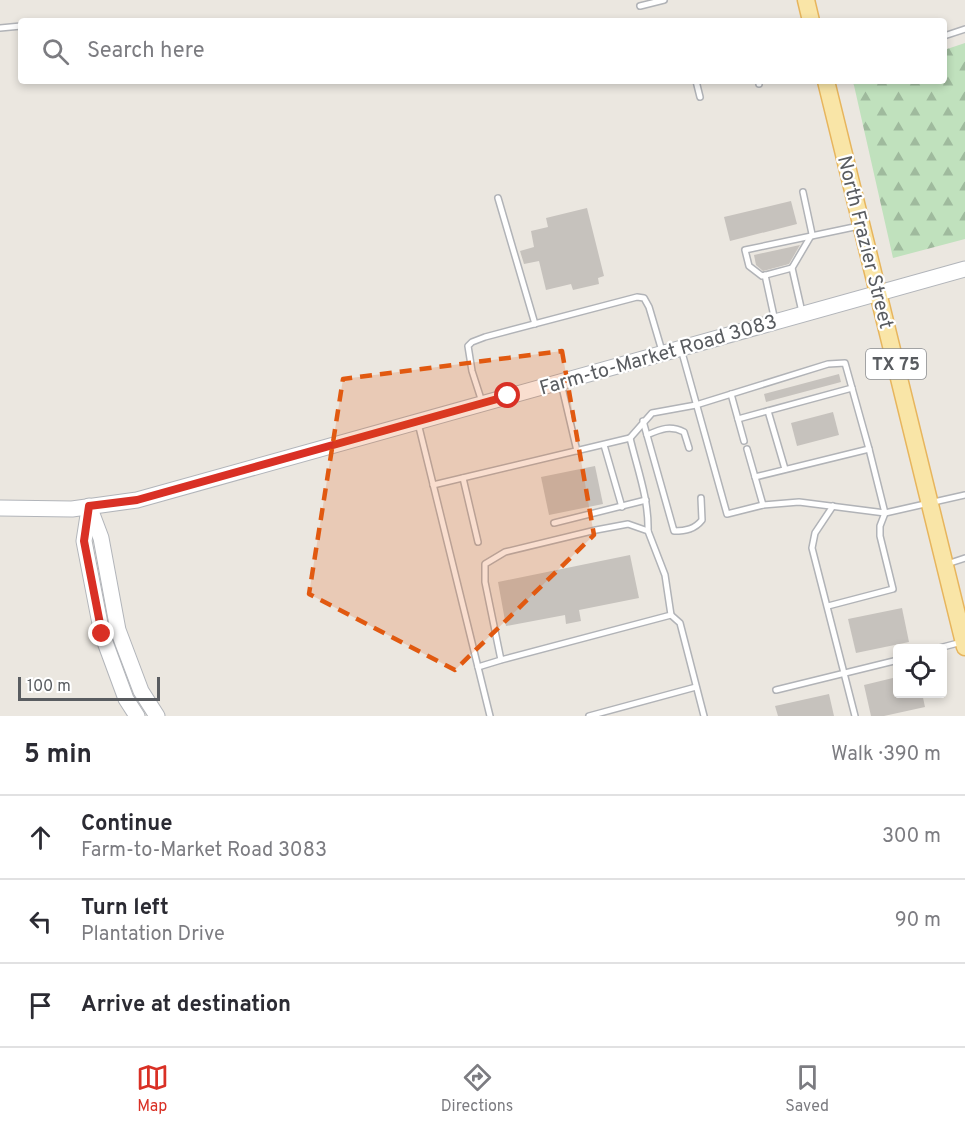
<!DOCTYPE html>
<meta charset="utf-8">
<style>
body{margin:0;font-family:Overpass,sans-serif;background:#f2f2f3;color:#2b2b33}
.controls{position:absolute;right:18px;bottom:18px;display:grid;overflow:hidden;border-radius:6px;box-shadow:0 3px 9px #0003}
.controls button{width:54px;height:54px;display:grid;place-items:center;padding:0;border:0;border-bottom:2px solid #e1e1e2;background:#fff;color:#2b2b33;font:30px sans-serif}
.scale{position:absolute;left:18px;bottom:15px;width:142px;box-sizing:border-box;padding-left:6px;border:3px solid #595c60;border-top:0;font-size:16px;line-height:21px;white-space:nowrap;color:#595c60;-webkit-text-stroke:4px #fff;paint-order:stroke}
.stop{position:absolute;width:18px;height:18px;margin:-14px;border:4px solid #d93025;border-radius:50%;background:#fff}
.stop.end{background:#d93025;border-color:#fff;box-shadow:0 2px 6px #0008}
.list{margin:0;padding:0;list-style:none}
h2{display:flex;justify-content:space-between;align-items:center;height:78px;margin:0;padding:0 24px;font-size:26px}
h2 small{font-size:20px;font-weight:400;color:#7c7c81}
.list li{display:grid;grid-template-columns:39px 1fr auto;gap:18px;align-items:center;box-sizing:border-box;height:84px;padding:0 24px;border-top:2px solid #e1e1e2}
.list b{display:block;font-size:22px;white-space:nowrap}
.list p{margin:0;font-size:20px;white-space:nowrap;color:#7c7c81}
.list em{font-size:20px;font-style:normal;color:#7c7c81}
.icon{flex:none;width:33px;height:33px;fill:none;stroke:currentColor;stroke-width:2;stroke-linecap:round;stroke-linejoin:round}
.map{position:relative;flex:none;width:965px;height:716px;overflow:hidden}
.search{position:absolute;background:#fff;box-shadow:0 3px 9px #0003;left:18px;right:18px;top:18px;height:66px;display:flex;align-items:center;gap:15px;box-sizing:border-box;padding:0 21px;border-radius:6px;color:#7c7c81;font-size:22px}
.sheet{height:330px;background:#fff}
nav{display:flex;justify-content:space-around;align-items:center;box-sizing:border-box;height:84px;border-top:2px solid #e1e1e2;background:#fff;font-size:16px;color:#7c7c81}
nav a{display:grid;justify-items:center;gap:3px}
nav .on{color:#d93025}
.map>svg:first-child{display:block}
</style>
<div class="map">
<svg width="965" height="716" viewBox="0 0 965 716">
<defs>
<pattern id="forest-firs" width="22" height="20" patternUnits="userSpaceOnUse" patternTransform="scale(1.5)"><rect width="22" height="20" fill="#c0e1bd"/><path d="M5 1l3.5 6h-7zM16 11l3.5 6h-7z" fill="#9fba9d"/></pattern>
</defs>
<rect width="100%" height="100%" fill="#ebe7e0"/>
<path fill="url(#forest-firs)" d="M965,43V239L893,258L853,81H944V50Z"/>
<g fill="#c6c2bd">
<path d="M791,201L797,224L730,241L724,217Z"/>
<path d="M587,208L604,276L598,278L599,284L573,290L571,284L546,290L539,261L524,264L520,251L534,247L531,231L548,227L546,218Z"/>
<path d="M800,245L789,264L763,271L756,265L754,255Z"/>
<path d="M839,374L841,382L766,402L764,394Z"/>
<path d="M833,412L839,435L797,446L791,423Z"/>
<path d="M595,466L603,504L549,515L541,477Z"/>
<path d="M630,555L639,598L579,610L581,621L566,624L565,615L506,626L498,582Z"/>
<path d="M902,608L909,642L856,653L848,619Z"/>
<path d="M897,677V693H922L925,707L884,716H871L864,685Z"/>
<path d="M829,694L834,716H778L775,706Z"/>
</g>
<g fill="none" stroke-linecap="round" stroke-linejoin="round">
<defs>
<g id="lane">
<path d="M640,6L664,0"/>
<path d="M0,28L21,26"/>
<path d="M944,36L965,29"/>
<path d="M696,81L700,97"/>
<path d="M759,81V84"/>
<path d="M498,198L535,324"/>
<path d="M792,268L762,276L749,266L745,250L859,226"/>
<path d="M765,275L775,321"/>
<path d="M802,312L792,268L812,234L803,192"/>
<path d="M681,349L727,514L763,505L799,502L885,513L965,495"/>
<path d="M561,383L577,451"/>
<path d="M731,394L744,441"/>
<path d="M482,402L472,371L468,346L472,342L485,337L637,297L644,298L649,307L662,351"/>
<path d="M768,411L785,469"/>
<path d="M738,419L852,388"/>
<path d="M643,421L674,531C686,531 695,529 702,520L701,498"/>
<path d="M418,423L490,716"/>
<path d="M647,435C661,429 670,425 684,432L689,448"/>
<path d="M630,438L652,413L696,405L828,364L845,363L869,449L885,513L880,526V536L893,589L828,606"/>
<path d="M604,445L622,507"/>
<path d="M747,449L763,505"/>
<path d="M755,477L869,449"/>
<path d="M463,478L478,542"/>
<path d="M433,485L630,438C637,468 649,499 648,531"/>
<path d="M833,506L815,533L812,548L855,716"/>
<path d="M554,523L646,500"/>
<path d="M947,564L965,558"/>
<path d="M671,615L680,623L704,716"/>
<path d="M939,648L962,642"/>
<path d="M478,667L501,660L671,615L665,575L648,531L628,524L596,530L505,552L485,564V582L501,660"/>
<path d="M776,690L898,660"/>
<path d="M589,716L696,687"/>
</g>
<g id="secondary">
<path d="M89,506L101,538L118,630L141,691L157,716"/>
<path d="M0,508L72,509L137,500L965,269"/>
<path d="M89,509L84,541L102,634L126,699L137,716"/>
</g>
<g id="primary">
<path d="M806,0L811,21"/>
<path d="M826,81L965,647"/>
</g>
</defs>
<use href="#lane" stroke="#b1b3b7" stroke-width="8"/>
<use href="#secondary" stroke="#b2b5ba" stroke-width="17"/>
<use href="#primary" stroke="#e7b55d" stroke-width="19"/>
<use href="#lane" stroke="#fff" stroke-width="5"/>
<use href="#secondary" stroke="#fff" stroke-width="15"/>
<use href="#primary" stroke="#f9e5a7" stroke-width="16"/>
</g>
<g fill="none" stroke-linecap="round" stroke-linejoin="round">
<path stroke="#d93025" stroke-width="8" d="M102,634L84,541L89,506L137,500L508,396"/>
</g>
<path fill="#e15910" fill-opacity="0.2" stroke="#e15910" stroke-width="4.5" stroke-dasharray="12 8" stroke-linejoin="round" d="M562,351L594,535L455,670L309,594L343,379Z"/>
<g text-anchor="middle" stroke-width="4.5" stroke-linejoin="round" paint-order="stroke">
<rect fill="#fff" stroke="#8b8d90" stroke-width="1.5" x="866" y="349" width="60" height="30" rx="4.5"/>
<g font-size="18" font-weight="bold" fill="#595c60">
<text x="896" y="370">TX 75</text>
</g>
<g font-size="20" fill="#595c60" stroke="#fff">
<text transform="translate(866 242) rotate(76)" y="7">North Frazier Street</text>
<text transform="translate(658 354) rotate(-16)" y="7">Farm-to-Market Road 3083</text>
</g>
</g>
</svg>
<div class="controls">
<button><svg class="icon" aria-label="locate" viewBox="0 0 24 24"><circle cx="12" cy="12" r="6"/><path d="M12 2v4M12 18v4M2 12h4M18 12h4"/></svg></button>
</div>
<div class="scale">100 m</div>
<div class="stop" style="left:508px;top:396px"></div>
<div class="stop end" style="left:102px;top:634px"></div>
<div class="search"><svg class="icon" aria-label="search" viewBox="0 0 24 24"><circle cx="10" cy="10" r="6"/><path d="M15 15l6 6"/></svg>Search here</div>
</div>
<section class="sheet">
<h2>5 min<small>Walk · 390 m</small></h2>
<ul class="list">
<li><svg class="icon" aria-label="ahead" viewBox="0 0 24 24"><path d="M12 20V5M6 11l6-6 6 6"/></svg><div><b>Continue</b><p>Farm-to-Market Road 3083</p></div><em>300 m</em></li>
<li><svg class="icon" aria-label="left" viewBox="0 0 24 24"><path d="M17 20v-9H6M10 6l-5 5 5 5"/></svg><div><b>Turn left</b><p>Plantation Drive</p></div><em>90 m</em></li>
<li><svg class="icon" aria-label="arrive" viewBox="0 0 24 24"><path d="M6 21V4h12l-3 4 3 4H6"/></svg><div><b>Arrive at destination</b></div></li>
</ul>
</section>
<nav>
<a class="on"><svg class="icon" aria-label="map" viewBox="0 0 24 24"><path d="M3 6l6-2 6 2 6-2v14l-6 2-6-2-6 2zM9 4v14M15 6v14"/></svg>Map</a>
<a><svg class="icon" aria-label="directions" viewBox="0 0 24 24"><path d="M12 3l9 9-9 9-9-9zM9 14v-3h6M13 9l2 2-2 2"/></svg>Directions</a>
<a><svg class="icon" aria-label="saved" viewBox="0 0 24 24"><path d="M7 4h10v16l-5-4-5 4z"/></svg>Saved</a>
</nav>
